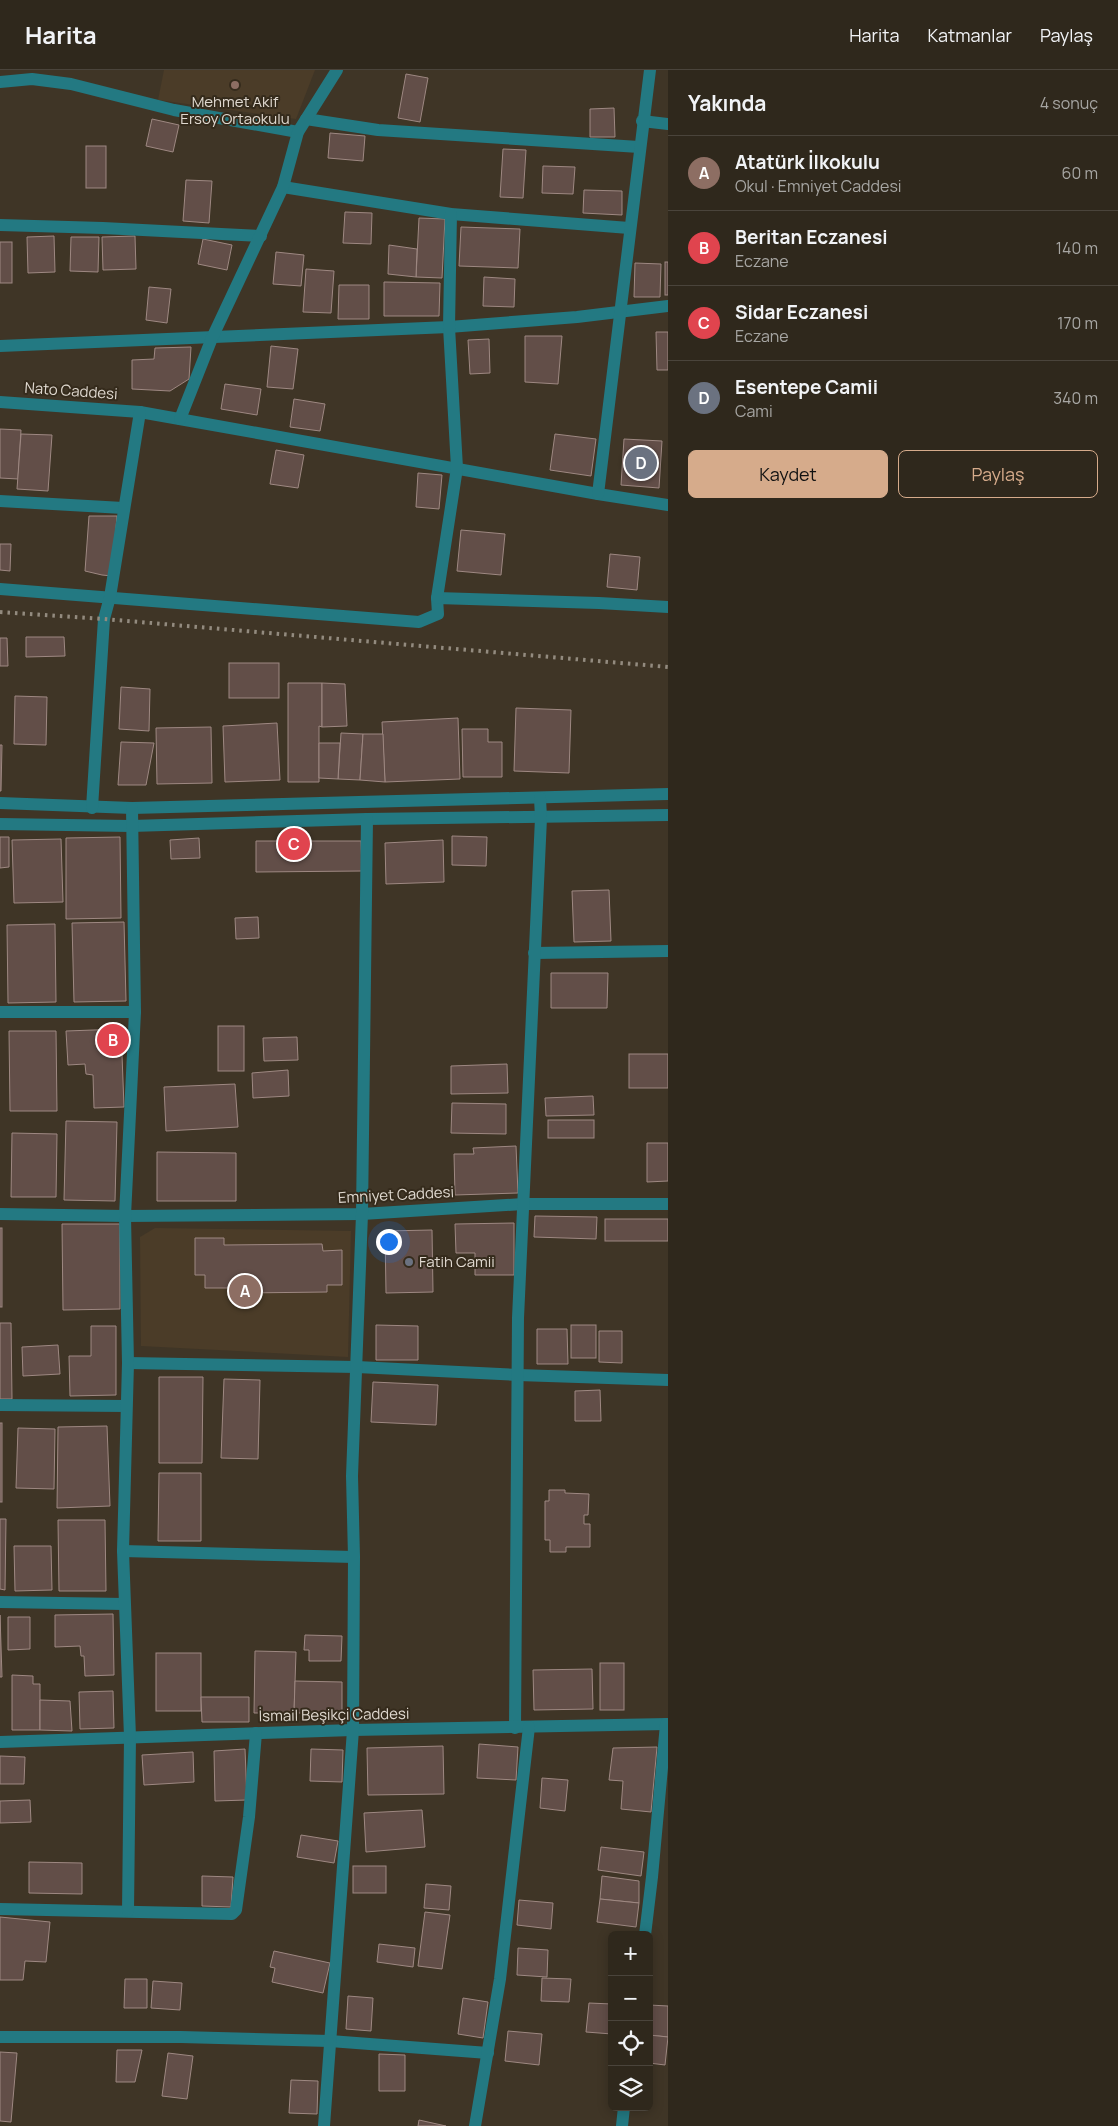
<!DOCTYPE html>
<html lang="tr">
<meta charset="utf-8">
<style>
body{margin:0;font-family:Manrope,sans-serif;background:#3b3429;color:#f1f3f6}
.controls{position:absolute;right:15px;bottom:15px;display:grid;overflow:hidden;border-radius:8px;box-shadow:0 2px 12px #0003}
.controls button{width:45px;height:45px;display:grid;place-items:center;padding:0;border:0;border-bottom:1px solid #4a443b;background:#2f281c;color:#f1f3f6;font:25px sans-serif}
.you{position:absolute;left:388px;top:1171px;width:18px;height:18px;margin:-12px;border:4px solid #fff;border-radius:50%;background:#1a73e8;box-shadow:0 0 0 8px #1a73e833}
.badge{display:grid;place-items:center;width:32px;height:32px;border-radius:50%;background:#d6ab8b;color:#fff;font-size:16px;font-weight:700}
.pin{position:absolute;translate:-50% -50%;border:2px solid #fff;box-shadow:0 1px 5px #0006}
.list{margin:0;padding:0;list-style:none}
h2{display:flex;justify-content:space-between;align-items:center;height:65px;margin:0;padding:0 20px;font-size:21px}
h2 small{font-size:16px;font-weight:400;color:#a7a6a3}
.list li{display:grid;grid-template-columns:32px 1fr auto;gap:15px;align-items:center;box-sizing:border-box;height:75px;padding:0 20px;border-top:1px solid #4a443b}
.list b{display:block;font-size:19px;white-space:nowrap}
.list p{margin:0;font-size:16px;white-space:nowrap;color:#a7a6a3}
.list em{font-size:16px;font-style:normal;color:#a7a6a3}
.actions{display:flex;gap:10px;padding:15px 20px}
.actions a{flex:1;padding:11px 0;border:1px solid #d6ab8b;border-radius:8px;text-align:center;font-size:18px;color:#d6ab8b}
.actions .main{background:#d6ab8b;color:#111}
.icon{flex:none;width:28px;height:28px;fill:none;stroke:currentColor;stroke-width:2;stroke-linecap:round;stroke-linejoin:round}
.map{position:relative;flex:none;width:668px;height:2056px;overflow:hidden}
header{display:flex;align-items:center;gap:30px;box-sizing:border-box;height:70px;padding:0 25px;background:#2f281c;border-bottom:1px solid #4a443b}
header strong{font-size:24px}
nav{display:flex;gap:28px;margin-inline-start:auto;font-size:18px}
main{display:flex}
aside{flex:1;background:#2f281c}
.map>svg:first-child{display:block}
</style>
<header>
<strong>Harita</strong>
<nav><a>Harita</a><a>Katmanlar</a><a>Paylaş</a></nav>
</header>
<main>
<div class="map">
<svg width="668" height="2056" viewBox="0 0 668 2056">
<rect width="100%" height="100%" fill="#3f3526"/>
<g fill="#4b3c28">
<path d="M164,0H315L296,49L158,30Z"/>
<path d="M155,1158L351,1161L348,1287L141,1276L140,1167Z"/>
</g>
<g fill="#624e48" stroke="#9e8882">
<path d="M406,4L428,8L420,52L398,48Z"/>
<path d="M614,38L615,67H590V39Z"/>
<path d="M152,49L179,55L173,82L146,76Z"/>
<path d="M330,63L365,66L363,91L328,88Z"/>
<rect x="86" y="76" width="20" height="42"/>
<path d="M503,79L526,80L523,128L500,127Z"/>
<path d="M543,96L575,97L573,124L542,123Z"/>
<path d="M186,110L212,111L209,153L183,151Z"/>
<path d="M584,120L622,121V145L583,143Z"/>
<path d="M345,142L372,143L371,174L343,173Z"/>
<path d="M419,148L445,149L442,208L416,207Z"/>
<path d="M461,157L520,159L518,198L459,196Z"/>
<path d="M54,166L55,202L28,203L27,167Z"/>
<path d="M135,166L136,199L103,200L102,167Z"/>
<path d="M71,167H99L98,202L70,201Z"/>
<path d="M203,169L232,175L227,200L198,194Z"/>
<rect x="0" y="172" width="12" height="41"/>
<path d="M389,175L417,179L416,207L388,204Z"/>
<path d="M276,182L304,185L301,216L273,214Z"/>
<rect x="665" y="192" width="3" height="33"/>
<path d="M635,193L661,194L660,227H634Z"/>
<path d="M306,199L334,201L331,243L303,242Z"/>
<path d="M484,207L515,209L514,237L483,236Z"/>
<path d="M384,212L440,213L439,246H384Z"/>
<path d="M339,215H369V249H338Z"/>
<path d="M149,217L171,219L167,253L146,250Z"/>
<path d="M656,262H668V300H657Z"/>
<path d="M525,266H562L558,314L525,312Z"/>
<path d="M489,269L490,303L470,304L468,270Z"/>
<path d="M271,276L298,279L293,319L267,317Z"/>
<path d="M191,277L189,309L170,321L132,319V290L154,289L155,278Z"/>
<path d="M225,314L261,319L257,345L221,339Z"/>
<path d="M294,329L325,334L320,361L290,357Z"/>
<path d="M0,359L21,360L18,409L0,408Z"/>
<path d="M21,364L52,365L48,421L17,419Z"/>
<path d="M555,364L596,369L591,406L550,400Z"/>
<path d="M624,369L662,371L659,418L621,415Z"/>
<path d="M276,380L304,385L298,418L270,414Z"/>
<path d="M418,403L442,405L439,439L416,437Z"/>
<path d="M89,446H117L112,506L102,505L85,501Z"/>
<path d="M461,460L505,464L501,505L457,501Z"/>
<path d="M0,474H11L10,501L0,500Z"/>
<path d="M610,484L640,487L637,520L607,517Z"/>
<path d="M26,567H64L65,586L26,587Z"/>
<path d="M0,568H7L8,596H0Z"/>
<rect x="229" y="593" width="50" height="35"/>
<path d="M288,613H322V657L319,656V712H288Z"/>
<path d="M322,613L345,614L347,656L322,657Z"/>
<path d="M121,617L150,619L149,661L119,659Z"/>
<path d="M15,626L47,627L46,675L14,674Z"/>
<path d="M516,638L571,640L569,703L514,701Z"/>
<path d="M458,648L460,709L385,712L382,652Z"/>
<path d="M277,653L280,710L225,712L223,656Z"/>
<path d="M211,657L212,713L157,714L156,658Z"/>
<path d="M462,659H488V672H502V707H463Z"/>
<path d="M341,663L363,664L360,710L338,709Z"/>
<path d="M363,664H383L385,712L360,710Z"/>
<path d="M121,672L154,673L146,715H118Z"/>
<path d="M319,673H340L338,709L319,708Z"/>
<path d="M0,675H2L1,721H0Z"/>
<path d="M452,766L487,767L486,796L452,795Z"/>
<path d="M0,767H9V797L0,798Z"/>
<path d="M120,767L121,848L66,849V768Z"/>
<path d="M199,768L200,788L171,789L170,770Z"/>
<path d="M61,769L63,832L14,833L12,770Z"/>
<path d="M443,770L444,812L386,814L385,773Z"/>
<path d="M256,771H361L362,801L256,802Z"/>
<path d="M609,820L611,871L574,872L572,821Z"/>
<path d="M258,847L259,868L236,869L235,848Z"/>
<path d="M124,852L126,931L74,932L72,853Z"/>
<path d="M55,854L56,932L8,933L7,855Z"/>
<path d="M551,903H608L607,938H551Z"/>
<rect x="218" y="956" width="26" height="45"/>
<path d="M121,959L124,1037L94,1038L93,1005L86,1004L85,994L68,995L66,961Z"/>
<path d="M9,961H56L57,1041H10Z"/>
<path d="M297,967L298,990L264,991L263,968Z"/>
<rect x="629" y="984" width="39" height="34"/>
<path d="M507,994L508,1023L451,1024V996Z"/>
<path d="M288,1000L289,1026L253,1028L252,1003Z"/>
<path d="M235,1014L238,1057L166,1061L164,1017Z"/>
<path d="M593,1026L594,1045L546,1046L545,1028Z"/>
<path d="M452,1033L506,1034V1064L451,1063Z"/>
<rect x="548" y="1050" width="46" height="18"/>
<path d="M66,1051L117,1052L115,1131L64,1130Z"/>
<path d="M12,1063L57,1064L56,1127H11Z"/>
<path d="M647,1073H668V1111L647,1112Z"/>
<path d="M516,1076L518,1123L455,1125L454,1084H474L473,1078Z"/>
<path d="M157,1082L236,1083V1131H157Z"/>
<path d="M535,1146L597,1147L596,1169L534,1167Z"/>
<rect x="605" y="1149" width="63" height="22"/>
<path d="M514,1153V1205H475V1183H456L455,1154Z"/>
<path d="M62,1154H120V1239L63,1240Z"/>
<rect x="0" y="1158" width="2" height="79"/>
<path d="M432,1160L433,1222L386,1223L385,1161Z"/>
<path d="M195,1168H224V1175L322,1174L323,1181L342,1180V1215H327V1222L244,1223V1218H205V1205H195Z"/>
<path d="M0,1253H11L12,1329H0Z"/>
<path d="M376,1255L418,1256V1290H376Z"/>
<rect x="571" y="1255" width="25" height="33"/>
<path d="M91,1256H116V1325L70,1326L69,1286H91Z"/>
<path d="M537,1259H567L568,1294H537Z"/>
<path d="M599,1261H622V1293L599,1292Z"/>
<path d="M58,1275L60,1304L23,1306L22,1277Z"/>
<path d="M159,1307H203L202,1393H159Z"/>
<path d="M224,1309L260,1310L258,1389L221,1388Z"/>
<path d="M373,1312L438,1315L436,1355L371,1352Z"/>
<path d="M600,1320L601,1351H575V1321Z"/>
<rect x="0" y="1353" width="2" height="79"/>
<path d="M107,1356L110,1436L57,1438L58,1357Z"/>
<path d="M18,1358L55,1359L54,1419L16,1418Z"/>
<path d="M159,1403H201V1471H158Z"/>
<path d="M549,1420H565V1423L589,1424L588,1445H584V1454H590V1477H566V1482H550V1470H545V1431H549Z"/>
<path d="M0,1449H6L5,1520L0,1519Z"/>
<path d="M58,1450H105L106,1521H59Z"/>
<path d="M14,1476H51L52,1520L15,1521Z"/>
<path d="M113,1544L114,1605L85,1606L84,1586H81L80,1576L55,1577V1545Z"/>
<path d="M0,1545L2,1607H0Z"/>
<path d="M8,1547H30V1579L8,1580Z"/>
<path d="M305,1565L342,1566L341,1591H309V1580H304Z"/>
<path d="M255,1581L296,1582L294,1643H254Z"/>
<rect x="156" y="1583" width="45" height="58"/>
<rect x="600" y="1593" width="24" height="47"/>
<path d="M592,1599L593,1639L534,1640L533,1600Z"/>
<path d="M12,1605L33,1606V1614H40V1660H12Z"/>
<path d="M295,1611L342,1612V1643H294Z"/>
<path d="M113,1621L114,1658L80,1659L79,1622Z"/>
<path d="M201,1627H249V1652H202Z"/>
<path d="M40,1630L70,1631L72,1661L40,1660Z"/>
<path d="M479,1674L518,1677L516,1710L477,1708Z"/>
<path d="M443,1676L444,1724L368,1725L367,1678Z"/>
<path d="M657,1677L651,1742L621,1739L623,1711L609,1710L613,1678Z"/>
<path d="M245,1679L247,1730L215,1731L214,1681Z"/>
<path d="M311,1679L343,1680L342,1712L310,1711Z"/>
<path d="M193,1682L194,1712L144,1715L142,1685Z"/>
<path d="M0,1686L25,1687L24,1714H0Z"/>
<path d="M542,1708L568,1710L565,1741L540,1738Z"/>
<path d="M30,1730L31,1752L0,1753V1731Z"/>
<path d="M422,1740L425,1777L366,1782L364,1743Z"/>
<path d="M301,1765L338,1771L334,1793L297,1787Z"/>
<path d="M601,1777L644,1782L641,1806L598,1800Z"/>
<path d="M29,1792L82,1793V1824L29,1823Z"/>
<rect x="353" y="1796" width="33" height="27"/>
<path d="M202,1806L233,1807L231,1837L202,1836Z"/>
<path d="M602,1806L639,1811V1833L600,1829Z"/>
<path d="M426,1814L451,1816L449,1840L424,1838Z"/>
<path d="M600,1829L639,1833L636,1857L597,1852Z"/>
<path d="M519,1830L553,1833L551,1859L517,1855Z"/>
<path d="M425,1842L450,1845L442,1899L418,1896Z"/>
<path d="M0,1847L50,1852L46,1892L25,1891L23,1910H0Z"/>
<path d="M379,1874L415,1878L413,1897L377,1892Z"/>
<path d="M518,1878L548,1880L547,1907L517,1905Z"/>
<path d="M274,1881L330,1893L323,1923L272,1912L275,1898L270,1897Z"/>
<path d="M542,1908L571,1909L569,1932L541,1931Z"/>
<path d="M125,1909H147V1938H124Z"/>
<path d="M153,1911L182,1913L180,1940L151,1938Z"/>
<path d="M348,1926L373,1928L371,1961L346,1959Z"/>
<path d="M463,1928L488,1932L483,1968L458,1964Z"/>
<path d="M589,1933L612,1934V1964L586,1962Z"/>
<path d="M649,1935L668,1936V1967L649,1965Z"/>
<path d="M508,1961L542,1964L539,1995L505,1991Z"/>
<path d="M649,1965L668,1967L665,1995L649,1993Z"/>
<path d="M117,1980H142L135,2012H116Z"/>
<path d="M0,1982L17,1983L11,2052L0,2051Z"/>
<path d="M168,1983L193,1986L187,2029L162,2026Z"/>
<path d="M379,1984L405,1985V2021H379Z"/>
<path d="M291,2010L318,2011L317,2044L289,2043Z"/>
<path d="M419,2050L446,2056H418Z"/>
</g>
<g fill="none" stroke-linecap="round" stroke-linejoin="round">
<g stroke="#237982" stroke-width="12">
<path d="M0,12L32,9L71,14L174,40L298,62"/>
<path d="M306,49L378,60L639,77"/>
<path d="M642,51L668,54"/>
<path d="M283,117L451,144L629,158"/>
<path d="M0,155L103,158L261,166"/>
<path d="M0,276L449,257L577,247L668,236"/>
<path d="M0,332L140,342L598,424L668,435"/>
<path d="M180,349L212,268L283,117L298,62L337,0"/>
<path d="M598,424L650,0"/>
<path d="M0,431L123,438"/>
<path d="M0,519L419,552L438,544L437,528L599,533L668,537"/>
<path d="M437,528L457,398L449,257L451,144"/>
<path d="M0,733L132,738L668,724"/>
<path d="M92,738L104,549L110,527L140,342"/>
<path d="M0,754L131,756L367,749L668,745"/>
<path d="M534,883L668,881"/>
<path d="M0,942H135"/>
<path d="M0,1144L125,1146L362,1144L523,1134H668"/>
<path d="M128,1293L357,1297L518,1305L668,1310"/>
<path d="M0,1335L126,1336"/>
<path d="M123,1481L354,1487"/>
<path d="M0,1532L124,1534"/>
<path d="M515,1658L518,1248L541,748L540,728"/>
<path d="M0,1672L353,1660L668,1654"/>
<path d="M0,1839L232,1844L236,1840L249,1747L256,1663"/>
<path d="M128,1841L130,1667L123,1481L128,1293L125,1146L135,942L132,738"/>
<path d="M645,1865L652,1807L666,1654"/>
<path d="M0,1967H181L330,1971L488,1983"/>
<path d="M324,2056L353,1660L354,1487L352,1406L362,1144L367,749"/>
<path d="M475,2056L500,1909L529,1657"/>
<path d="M622,2056L624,2037"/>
</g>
<path stroke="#938b7f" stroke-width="4" stroke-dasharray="2.5 5" stroke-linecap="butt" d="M0,542L104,549L668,597"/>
</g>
<circle fill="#8d6e63" stroke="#352b1c" stroke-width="2" cx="235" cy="15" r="5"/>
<circle fill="#6b7280" stroke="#352b1c" stroke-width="2" cx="409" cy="1192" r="5"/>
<g text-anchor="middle" stroke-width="4" stroke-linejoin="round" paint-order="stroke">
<g font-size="15" fill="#e0d9d0" stroke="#352b1c">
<text x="235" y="37">Mehmet Akif<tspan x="235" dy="17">Ersoy Ortaokulu</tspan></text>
<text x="419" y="1197" text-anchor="start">Fatih Camii</text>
</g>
<g font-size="15" fill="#e0d9d0" stroke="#352b1c">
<text transform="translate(71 321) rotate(4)" y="5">Nato Caddesi</text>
<text transform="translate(396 1125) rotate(-3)" y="5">Emniyet Caddesi</text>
<text transform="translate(334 1645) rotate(-1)" y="5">İsmail Beşikçi Caddesi</text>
</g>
</g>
</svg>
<div class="controls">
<button>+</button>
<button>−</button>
<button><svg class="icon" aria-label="locate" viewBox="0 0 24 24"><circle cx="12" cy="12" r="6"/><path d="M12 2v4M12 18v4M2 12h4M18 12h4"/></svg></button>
<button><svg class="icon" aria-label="layers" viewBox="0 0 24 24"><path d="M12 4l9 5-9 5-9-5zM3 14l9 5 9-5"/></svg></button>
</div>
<div class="you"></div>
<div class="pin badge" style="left:245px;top:1221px;background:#8d6e63">A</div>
<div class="pin badge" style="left:113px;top:970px;background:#e0444e">B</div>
<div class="pin badge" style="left:294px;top:774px;background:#e0444e">C</div>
<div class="pin badge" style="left:641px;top:393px;background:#6b7280">D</div>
</div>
<aside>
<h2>Yakında<small>4 sonuç</small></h2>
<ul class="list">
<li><span class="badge" style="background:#8d6e63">A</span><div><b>Atatürk İlkokulu</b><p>Okul · Emniyet Caddesi</p></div><em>60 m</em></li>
<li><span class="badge" style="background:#e0444e">B</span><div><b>Beritan Eczanesi</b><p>Eczane</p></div><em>140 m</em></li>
<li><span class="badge" style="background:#e0444e">C</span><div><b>Sidar Eczanesi</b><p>Eczane</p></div><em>170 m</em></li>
<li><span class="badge" style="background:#6b7280">D</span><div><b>Esentepe Camii</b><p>Cami</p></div><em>340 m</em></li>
</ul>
<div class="actions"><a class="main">Kaydet</a><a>Paylaş</a></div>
</aside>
</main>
